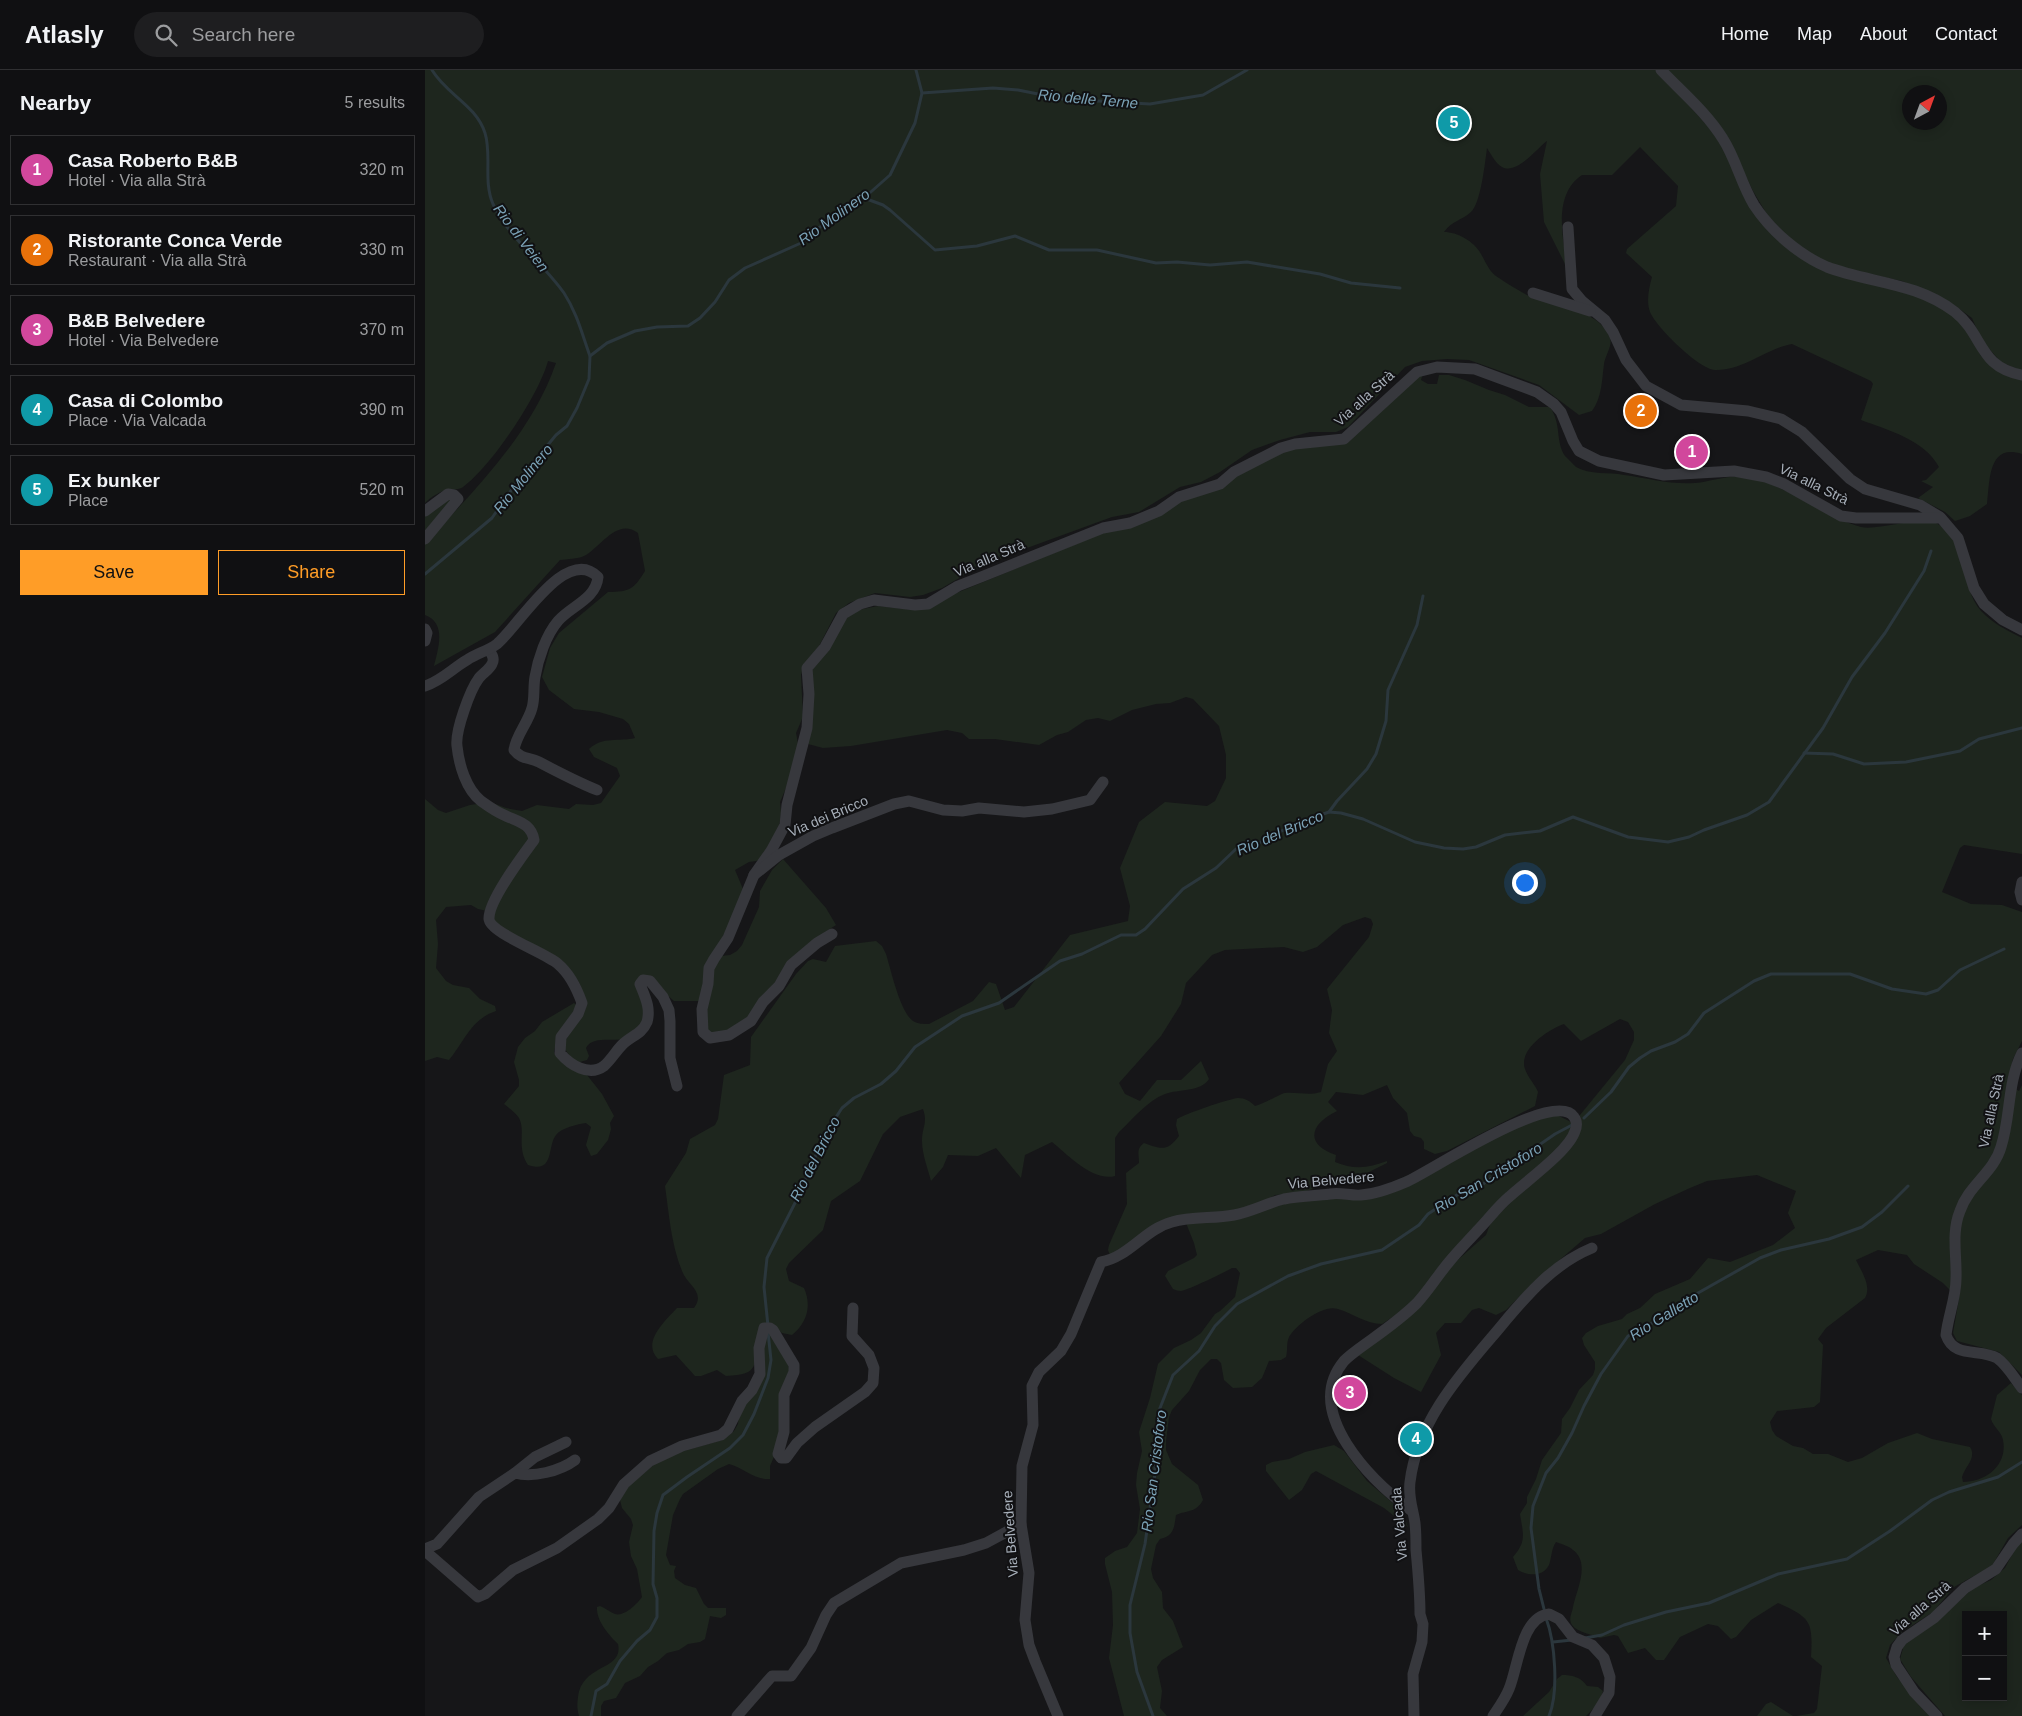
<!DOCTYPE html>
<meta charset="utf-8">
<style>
body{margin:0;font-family:Arial,sans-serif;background:#1e1e20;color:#f1f3f6}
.controls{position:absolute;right:15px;bottom:15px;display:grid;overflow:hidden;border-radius:0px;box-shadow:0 2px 12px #0003}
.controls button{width:45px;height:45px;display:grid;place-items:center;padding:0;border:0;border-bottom:1px solid #303032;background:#101012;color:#f1f3f6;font:25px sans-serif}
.compass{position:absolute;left:1477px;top:15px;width:45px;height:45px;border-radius:50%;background:#101012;box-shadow:0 2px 12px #0003;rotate:41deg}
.you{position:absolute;left:1099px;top:812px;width:18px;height:18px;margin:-12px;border:4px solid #fff;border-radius:50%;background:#1a73e8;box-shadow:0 0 0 8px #1a73e833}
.badge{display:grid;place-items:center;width:32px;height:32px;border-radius:50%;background:#ff9d27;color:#fff;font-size:16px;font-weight:700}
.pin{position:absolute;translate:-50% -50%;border:2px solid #fff;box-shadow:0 1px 5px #0006}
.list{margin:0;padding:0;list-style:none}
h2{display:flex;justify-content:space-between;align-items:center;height:65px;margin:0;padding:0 20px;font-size:21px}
h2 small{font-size:16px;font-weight:400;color:#9c9d9f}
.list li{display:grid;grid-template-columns:32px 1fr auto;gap:15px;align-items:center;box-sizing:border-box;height:70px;margin:0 10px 10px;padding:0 10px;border:1px solid #303032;border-radius:0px}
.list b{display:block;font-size:19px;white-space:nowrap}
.list p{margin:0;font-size:16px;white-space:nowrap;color:#9c9d9f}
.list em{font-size:16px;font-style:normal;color:#9c9d9f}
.actions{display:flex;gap:10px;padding:15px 20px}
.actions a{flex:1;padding:11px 0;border:1px solid #ff9d27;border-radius:0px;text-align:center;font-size:18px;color:#ff9d27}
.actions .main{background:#ff9d27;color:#111}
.icon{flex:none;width:28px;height:28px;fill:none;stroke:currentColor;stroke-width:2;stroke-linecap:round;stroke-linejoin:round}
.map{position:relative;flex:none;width:1597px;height:1646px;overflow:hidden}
header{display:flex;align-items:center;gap:30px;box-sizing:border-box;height:70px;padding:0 25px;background:#101012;border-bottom:1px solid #303032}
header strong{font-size:24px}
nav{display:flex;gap:28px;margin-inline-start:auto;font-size:18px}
.search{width:350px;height:45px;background:#1e1e20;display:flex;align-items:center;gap:12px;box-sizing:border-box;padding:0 18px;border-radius:28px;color:#9c9d9f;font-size:19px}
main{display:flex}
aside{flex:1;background:#101012}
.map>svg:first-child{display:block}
</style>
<header>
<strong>Atlasly</strong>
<div class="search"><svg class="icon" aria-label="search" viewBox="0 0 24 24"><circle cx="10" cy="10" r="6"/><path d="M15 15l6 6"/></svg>Search here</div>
<nav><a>Home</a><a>Map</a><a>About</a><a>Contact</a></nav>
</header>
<main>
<aside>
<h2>Nearby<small>5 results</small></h2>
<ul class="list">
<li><span class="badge" style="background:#d1479c">1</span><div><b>Casa Roberto B&amp;B</b><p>Hotel · Via alla Strà</p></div><em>320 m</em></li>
<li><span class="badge" style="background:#e8710a">2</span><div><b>Ristorante Conca Verde</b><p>Restaurant · Via alla Strà</p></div><em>330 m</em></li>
<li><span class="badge" style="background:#d1479c">3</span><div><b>B&amp;B Belvedere</b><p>Hotel · Via Belvedere</p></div><em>370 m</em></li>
<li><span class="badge" style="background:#0f9aa8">4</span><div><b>Casa di Colombo</b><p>Place · Via Valcada</p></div><em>390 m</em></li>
<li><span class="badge" style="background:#0f9aa8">5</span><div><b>Ex bunker</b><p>Place</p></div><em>520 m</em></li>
</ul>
<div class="actions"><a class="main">Save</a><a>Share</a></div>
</aside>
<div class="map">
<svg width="1597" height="1646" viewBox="0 0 1597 1646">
<rect width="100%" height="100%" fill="#161618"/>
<g fill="#1e261e" fill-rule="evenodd">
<path d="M0,0H1232L1296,71L1324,133L1369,182L1492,224L1527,244L1541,258L1556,286L1572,300L1597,308V384C1563,373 1565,410 1562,434L1545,446L1530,451L1520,442L1493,428L1508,417L1496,411L1501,410L1514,397C1500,370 1463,360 1436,350L1448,314L1446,311L1367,274C1340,279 1318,301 1290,300C1274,299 1231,257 1225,242C1221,231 1224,218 1227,207L1201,183L1202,179L1251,136L1253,116L1215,77L1187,105H1157C1127,125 1138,170 1143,200L1119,152L1115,104L1122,71C1111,79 1092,105 1077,97C1070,93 1066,84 1062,78C1060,92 1056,133 1046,142C1036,151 1028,150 1019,162C1032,162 1049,171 1056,184C1062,194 1064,202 1074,208C1083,214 1094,221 1104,226C1128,236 1175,239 1185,268C1188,275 1180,286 1179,294C1177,309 1177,328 1167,341L1154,345L1114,315L1044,290L1022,289L997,291L980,297L923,357L911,362H885L855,370L827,380L795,402L776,412L755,417L714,442L687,447L591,482L541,504L517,518L498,525L485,527L450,523L424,533L411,543L394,576L379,594L376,605L378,647L371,663L373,674L364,711L355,732L356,743L354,758L336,789L331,791L324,792L310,800L318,819L315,833L296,870L282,891L275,931H249L219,905L221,934L218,954C213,958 208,964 203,967C190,974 169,964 161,978L164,986L162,990L151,993L137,976L161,938L151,909L78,862L62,841L53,839L46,835L21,837L11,850L13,874L11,898L21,911L28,915L44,918L55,929L70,936L71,941C46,949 39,972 24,990L12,987L0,991V729L13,740L21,743L45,735L65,732L81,738L97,741L112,735L144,739L151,734L168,735L176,733L195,706L192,698L169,687L164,679C178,666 194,672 210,668L204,654L198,649L174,642L149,639L124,620L117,607L125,578L134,563L183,522C205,522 209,519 220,501L213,463C192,447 176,477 159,486C153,489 142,489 135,490L70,562L9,596C13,579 22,553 0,545V474C50,419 106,365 131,293L123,291C114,325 66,397 38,417C34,420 28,419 23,420C15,421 6,427 0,433Z"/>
<path d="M1243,0H1597V301L1576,292L1557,271L1547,248L1529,235L1477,211L1412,197L1390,187L1364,168L1343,146L1328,121L1302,68ZM1484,22H1514V52H1484Z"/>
<path d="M998,303L996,310L1003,314H1012L1014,305H1024L1040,310L1064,320L1080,325L1104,337H1125C1137,355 1130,371 1140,386C1143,389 1148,394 1151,397C1165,405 1184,402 1199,405C1222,408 1247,415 1270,413C1289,411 1307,403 1326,408C1366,417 1397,446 1436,457C1453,461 1494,446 1511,453C1544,469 1534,516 1556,541C1567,553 1583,561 1597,568V784L1539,775L1535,778L1517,822L1546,834L1577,835L1597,842V971L1588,989L1582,1014L1594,1021L1597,1015V1305L1574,1282L1532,1271L1528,1263L1534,1229L1518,1213L1489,1194L1482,1185L1453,1180L1431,1190C1436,1201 1447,1216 1440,1228L1401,1258L1393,1269L1398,1275L1395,1332L1389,1337L1352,1341L1345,1352L1347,1360L1351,1366L1368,1376L1378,1378L1388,1384H1403L1423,1392L1437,1388L1463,1373L1492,1363L1507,1369L1545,1377C1552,1388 1540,1396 1537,1407L1538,1412C1561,1412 1583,1395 1578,1370C1577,1362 1568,1357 1566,1349L1572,1325L1586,1313L1597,1325V1455L1583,1468L1567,1496L1529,1517L1508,1542L1477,1562L1465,1575L1461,1588L1472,1607L1506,1646H1371L1389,1643L1392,1639L1397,1596L1386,1587C1388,1551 1386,1548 1353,1533L1326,1550L1311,1567L1306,1569L1293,1556L1283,1554L1255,1567L1239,1590H1231L1220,1578L1203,1583L1193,1566L1189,1565L1175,1568C1167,1564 1153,1563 1147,1555C1143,1548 1147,1544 1148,1537C1151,1521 1166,1493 1148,1480C1144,1476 1136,1474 1131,1472C1126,1479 1127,1487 1124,1495C1118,1507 1103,1506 1093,1500L1088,1487C1102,1471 1098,1464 1095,1444L1102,1433V1427L1111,1409L1117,1390L1136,1363L1137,1349L1145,1338L1154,1320L1168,1305L1170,1299V1292L1159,1275L1157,1268L1161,1263L1173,1256L1197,1249L1202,1244L1215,1238L1230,1224L1265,1209L1283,1188L1305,1192L1348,1175L1370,1158L1363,1143L1371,1121L1332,1105L1282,1111L1265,1118L1230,1134L1176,1164L1160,1168L1108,1213L1081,1240L1071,1245L1054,1238L1047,1240L1036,1253H1020L1011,1263L1016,1285L996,1322L969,1308L933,1285L1027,1195L1061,1165L1066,1152L1153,1066L1155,1045L1200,990L1209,970V962L1203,952L1195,949L1156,971L1139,954C1125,959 1098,976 1099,994C1099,1003 1110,1014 1113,1022L1110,1036L1022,1081L1010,1084L999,1079V1072L996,1068L989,1066L985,1061L982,1043L968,1028L962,1015L938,1025L911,1022L903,1032L912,1041C885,1054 879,1074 911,1085L910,1092C929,1100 944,1098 962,1091V1093L942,1103L925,1106L911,1114L903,1113L892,1118L874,1123L850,1125L838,1132L805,1142L763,1146L685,1185L683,1180L684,1175L702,1134L701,1103L714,1093C714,1084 711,1079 719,1073C736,1079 742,1082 754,1066L751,1055L752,1049C760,1044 803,1029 813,1028C820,1028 825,1031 830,1036C839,1034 855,1024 860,1023C873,1022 884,1026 896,1022L903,994L912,981L904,963L907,940L902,919L944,867L948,854L946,849L940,847L918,855L892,877L878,882L859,877L800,880L787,885L761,913L756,934L736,966L694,1013L700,1024L715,1031L732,1010H756L776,991L784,1009C776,1022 753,1019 740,1024C722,1031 708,1049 694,1062L690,1068V1106C668,1112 642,1084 627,1072L600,1085L596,1108L571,1078L553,1086L523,1085L518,1097L506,1111C503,1099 497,1084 497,1071C497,1057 503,1053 498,1039L475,1047L458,1064L435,1111L406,1131L398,1160L364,1193L361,1199L364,1211L379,1218C387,1236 382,1253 367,1265L357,1263L349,1256L332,1266C329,1296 336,1304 301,1306L292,1300L276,1306H270L251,1285L233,1289C216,1272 241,1250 252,1238H269C281,1222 262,1215 257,1201C246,1174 244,1144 240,1116L261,1083L265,1069L290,1055L293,1049L299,1005L325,995L326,967L371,904L383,891L388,889L401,892L410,876L451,871L457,876L461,884C466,900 475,942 488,951C493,954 498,954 504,954L548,931L564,912L571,914L580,940L589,937L645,865L703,851L705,836L695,798L714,752L740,732L782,736L790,731L801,708V685L794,656L768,629L761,627L745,633L731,634L707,640L685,651L673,648L661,650L643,662L632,665L614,675L570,669H544L537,663L522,660L426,676L398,678L383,674L386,602L421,547L433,540L453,536L490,540L756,431L845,387L871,378L915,374Z"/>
<path d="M21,428L29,430L0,464V446Z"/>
<path d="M358,789L401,838L411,855C390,868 367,892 351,911C340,924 331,943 316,953C307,959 293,965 283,961C280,933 281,910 296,886L305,885L312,881L317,875L334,837L335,821L347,800Z"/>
<path d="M149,933L152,936L132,966L129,982L131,986L162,1005L177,1024L189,1046L185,1053L186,1059L183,1070L172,1084L166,1086L161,1075L166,1057L161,1053C153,1054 136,1058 131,1065C122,1076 130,1104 103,1095C91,1077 101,1061 94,1048C91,1043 84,1038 79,1034L94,1016V1010L89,992L93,977L100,968L110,961L117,952Z"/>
<path d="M1132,1045L1146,1052L1147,1060L1132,1079L983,1237L957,1254C941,1254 927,1243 913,1239C898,1234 871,1255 864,1267C861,1274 863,1280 861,1287L856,1290L844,1291L837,1308L827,1317L808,1318L799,1310L796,1293L792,1289H786L775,1300L764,1321L747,1340L744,1347L741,1371V1380L747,1394L773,1415L778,1430C771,1443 762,1440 751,1445C749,1458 749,1466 735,1469L731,1475L726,1499L728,1508L737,1522L738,1538L748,1551L758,1577L737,1590L732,1597L737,1621L735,1638L742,1646H699L684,1588L688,1555L687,1522L680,1494V1488L690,1481L702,1477L712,1463L715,1439L711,1415L712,1403L717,1381L714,1362L725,1328L733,1294L749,1278L766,1270L776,1263L790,1244L795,1241L810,1227L815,1203L811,1198H807C800,1202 761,1221 756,1221C753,1221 751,1220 748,1219L740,1206L743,1201L769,1188L772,1185L769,1173L761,1153L851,1134L893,1129H930L1107,1049Z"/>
<path d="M347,1262L363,1294L365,1303L351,1382L345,1396V1409C329,1410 319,1398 304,1394L293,1399L258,1424L255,1429L248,1445L241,1485L245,1495L251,1496L249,1501L250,1508L260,1515L271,1518L279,1534L283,1538H301V1545L296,1548L285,1546L280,1569L275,1572L263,1574L254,1580L242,1583L233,1591L223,1597L215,1606L200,1613L191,1628L179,1631L176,1636V1646H154C152,1639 152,1634 153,1627C157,1593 199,1601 193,1574C184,1565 171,1551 172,1537L175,1536C180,1538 185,1542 190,1544C199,1547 212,1534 217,1527L212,1499L206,1486L204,1472L208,1455L206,1449L197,1438L195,1430L200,1419L238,1387L297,1370L309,1361L313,1354L314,1345L326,1324L339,1264Z"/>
<path d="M909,1375L919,1381L942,1411L977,1441L983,1457L959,1438L891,1401L886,1404L877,1420L864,1430L841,1401V1395L847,1392L864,1389L880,1382Z"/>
<path d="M1597,1471V1646H1520L1486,1607L1475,1589L1479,1575L1514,1550L1548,1518L1566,1510L1580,1498L1590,1479ZM1541,1545H1578V1627H1541Z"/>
<path d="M1137,1605C1147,1605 1156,1607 1162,1616L1173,1617L1178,1621L1174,1633L1161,1646H1098L1124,1622L1132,1609Z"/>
<path d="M1346,1632L1368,1646H1332L1341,1634Z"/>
</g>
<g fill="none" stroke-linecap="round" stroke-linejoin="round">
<g stroke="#2b373d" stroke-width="3">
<path d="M7,0C21,24 51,35 60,63C67,85 58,111 68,134C84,168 118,193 139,223C152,243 157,264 165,286"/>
<path d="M497,23L568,18L593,20L638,29L725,34L778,25L822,0"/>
<path d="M439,128L458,135L465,140L510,180L552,176L590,166L624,180H672L731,193L752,192L785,195L822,192L895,204L926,213L975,218"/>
<path d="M0,504L67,448L92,412L131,365L142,356L152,338L164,309L165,286L182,273L210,261L232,257L263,256L275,248L290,232L304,210L320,198L376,173L392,159L439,128L465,105L490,53L497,23L491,0"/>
<path d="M1379,683L1408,684L1439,694L1481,692L1535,681L1554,669L1597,658"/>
<path d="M904,742L916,743L938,749L990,772L1019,778L1038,779L1051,777L1080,765L1115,761L1148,747L1203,767L1243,772L1264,767L1279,760L1322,745L1344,732L1398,658L1427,607L1460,563L1499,501L1506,481"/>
<path d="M1159,1048L1186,1022L1204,997L1215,988L1226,981L1250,972L1263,964L1279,943L1329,911L1346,904H1425L1467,919L1501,924L1513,920L1535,900L1579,879"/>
<path d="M343,1256L339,1217L342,1188L372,1129L400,1064L417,1038L429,1028L456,1014L471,1001L490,977L537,946L574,933L635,891L657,884L696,865H711L720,859L758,819L791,798L811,779L832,774L872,753L904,742L912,731L942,699L951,684L961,651L963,620L992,555L998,526"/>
<path d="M1119,1539L1114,1519L1106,1458L1108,1436L1121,1403L1133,1388L1147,1363L1159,1336L1176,1304L1203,1266L1221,1257L1273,1223L1335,1188L1356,1180L1404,1169L1437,1157L1457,1142L1483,1116"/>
<path d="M1121,1548C1130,1572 1134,1622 1124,1646"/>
<path d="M1160,1568L1177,1565L1199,1555L1241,1542L1284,1533L1353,1504L1422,1489L1465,1461L1507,1430L1524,1422L1573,1407L1597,1392"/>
<path d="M1128,1572L1147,1570"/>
<path d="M166,1646L171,1621L182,1614L195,1591L212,1571L225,1560L232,1547V1528L228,1514L229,1461L232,1443L238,1425L262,1407L305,1378L318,1365L329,1344L343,1308L346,1290L343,1262"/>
<path d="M728,1646L712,1602L705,1563V1535L720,1474L730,1403V1372L735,1338L748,1305L774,1281L790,1256L812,1234L863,1206L896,1194L957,1180L994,1155L1003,1144L1035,1123L1058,1114L1130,1064L1147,1055"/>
</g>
<g stroke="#37383d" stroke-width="11">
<path d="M1236,0C1257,22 1282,43 1298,69C1311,89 1316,114 1329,135C1346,161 1374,185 1402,197C1444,213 1491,212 1530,242C1559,265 1553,297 1597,305"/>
<path d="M1143,157L1147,219L1157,231L1180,250L1188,262L1201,290L1221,316L1256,335L1323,341L1356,349L1377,362L1425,409L1440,419L1495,435L1515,447"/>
<path d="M1108,223L1165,241"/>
<path d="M0,441L23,424L29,425L33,429L0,469"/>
<path d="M0,559L2,563L0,571"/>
<path d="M64,580C67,584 70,589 67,594C64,600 58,603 54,608C45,620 30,661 32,676C34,695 41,719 56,731C63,736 71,742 79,745C93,752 106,753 109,770C98,785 63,831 64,849C65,863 121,883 133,894C145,904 152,919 157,933L153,944L136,967L135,983C145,995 164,1007 179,996C186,990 191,981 197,975C206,966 217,964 222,952C226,938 220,927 215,914L218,910L225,911L238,927L244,940L245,951V988L252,1016"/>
<path d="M0,616C16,611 28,598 42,590C52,583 63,581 72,574C94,556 141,474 173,507C171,529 146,536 133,551C121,565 113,589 110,607C108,618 110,628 107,638C103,653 91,665 89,680C97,690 104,687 114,692C133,702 152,712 172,720"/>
<path d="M329,805L346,781L360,755L362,735L382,658L384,624L382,598L400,577L418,544L435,534L449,530L490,535L503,534L533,516L556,507L678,458L705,453L734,441L754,427L795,414L809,402L856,378L870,374L919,369L992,302L1012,297L1050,299L1112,322L1129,334L1136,342L1148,371L1154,381L1174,391L1239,405L1309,401L1341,407L1359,414L1416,446L1431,448H1516L1533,468L1549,518L1559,534L1578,550L1597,560"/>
<path d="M1597,812L1595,822L1597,830"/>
<path d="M407,864L392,873L366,895L354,916L338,932L326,951L304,965L285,968L278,962L277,939L283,914L284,898L289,889L303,868L329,805L354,785L388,766L407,758L469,734L484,731L518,740L537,741L554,738L599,742L627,739L665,730L678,712"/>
<path d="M1597,983C1582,1013 1586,1046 1576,1077C1569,1102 1543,1116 1535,1141C1526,1163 1532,1186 1531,1209C1531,1228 1523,1246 1521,1265C1529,1289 1555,1278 1572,1288C1582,1295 1590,1309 1597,1318"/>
<path d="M90,1403L110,1387L141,1372"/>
<path d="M0,1479L12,1474L54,1427L90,1403C108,1408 135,1401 150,1390"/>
<path d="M0,1481L53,1527L60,1524L88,1500L132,1478L173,1449L184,1438L199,1414L225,1391L257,1376L296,1365L303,1359L317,1331L327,1320L335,1304L334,1278L339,1258H345L348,1260L369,1295V1302L359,1325V1362L353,1384L356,1388H361L372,1373L390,1357L440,1322L448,1313L449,1298L444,1285L427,1266L428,1238"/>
<path d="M312,1646L347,1606H366L386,1578L401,1545L409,1533L476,1493L539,1480L561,1473L596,1454"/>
<path d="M633,1646L610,1591L604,1575L600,1550L604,1503L596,1454L597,1396L608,1355L607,1316L614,1302L636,1281L646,1264L676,1192C704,1187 720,1159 747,1152C767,1146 789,1149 809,1145C826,1142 842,1133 859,1129C874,1126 890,1126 905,1124C916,1122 926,1126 936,1125C951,1124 967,1118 981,1112C1006,1101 1130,1018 1149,1047C1152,1051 1152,1056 1150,1061C1144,1081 1100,1112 1084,1127C1072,1137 1063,1150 1052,1161C1043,1171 1033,1181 1024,1192C1013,1205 1004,1220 992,1233C976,1249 957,1262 939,1275C932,1280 925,1285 919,1291C876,1343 948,1412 987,1441"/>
<path d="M989,1646L988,1604L997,1572L998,1554L995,1544C995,1523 993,1501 991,1480C991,1471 991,1462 990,1453C988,1439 983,1427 985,1412C992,1355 1030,1310 1066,1268C1095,1234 1123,1196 1167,1178"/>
<path d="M1068,1646C1074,1637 1080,1629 1084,1619C1093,1598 1096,1547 1124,1544L1134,1549L1148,1567L1167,1575L1179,1588L1185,1607L1184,1623L1170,1646"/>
<path d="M1512,1646L1489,1622L1471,1595L1469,1587L1472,1577L1477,1570L1509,1548L1540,1518L1571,1499L1588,1474L1597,1464"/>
</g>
</g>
<g text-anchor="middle" stroke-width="4" stroke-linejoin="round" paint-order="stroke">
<g font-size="14" fill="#a7afb9" stroke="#111113">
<text transform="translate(939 328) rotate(-42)" y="5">Via alla Strà</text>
<text transform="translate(1389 414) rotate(26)" y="5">Via alla Strà</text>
<text transform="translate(564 488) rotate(-23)" y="5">Via alla Strà</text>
<text transform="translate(403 746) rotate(-23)" y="5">Via dei Bricco</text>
<text transform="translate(1566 1041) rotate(-78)" y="5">Via alla Strà</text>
<text transform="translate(906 1110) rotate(-5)" y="5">Via Belvedere</text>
<text transform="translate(974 1454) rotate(-95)" y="5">Via Valcada</text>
<text transform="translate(585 1464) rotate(-94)" y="5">Via Belvedere</text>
<text transform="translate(1495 1538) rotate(-41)" y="5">Via alla Strà</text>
</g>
<g font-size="15" font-style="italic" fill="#7ba2b6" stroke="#111113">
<text transform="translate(663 29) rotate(5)" y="5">Rio delle Terne</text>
<text transform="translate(409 147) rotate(-36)" y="5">Rio Molinero</text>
<text transform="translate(96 168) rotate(53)" y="5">Rio di Veien</text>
<text transform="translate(98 409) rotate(-51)" y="5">Rio Molinero</text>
<text transform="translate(855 763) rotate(-23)" y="5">Rio del Bricco</text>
<text transform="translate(390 1089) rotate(-63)" y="5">Rio del Bricco</text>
<text transform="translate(1063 1108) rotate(-31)" y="5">Rio San Cristoforo</text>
<text transform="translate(1239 1246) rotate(-32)" y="5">Rio Galletto</text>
<text transform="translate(729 1401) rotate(-83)" y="5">Rio San Cristoforo</text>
</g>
</g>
</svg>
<div class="controls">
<button>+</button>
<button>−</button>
</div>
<svg class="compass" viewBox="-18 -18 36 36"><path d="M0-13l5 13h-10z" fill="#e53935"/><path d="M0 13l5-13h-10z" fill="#9c9d9f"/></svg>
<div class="you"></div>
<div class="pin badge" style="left:1267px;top:382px;background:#d1479c">1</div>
<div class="pin badge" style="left:1216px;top:341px;background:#e8710a">2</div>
<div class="pin badge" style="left:925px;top:1323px;background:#d1479c">3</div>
<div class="pin badge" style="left:991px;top:1369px;background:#0f9aa8">4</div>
<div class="pin badge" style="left:1029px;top:53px;background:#0f9aa8">5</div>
</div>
</main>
